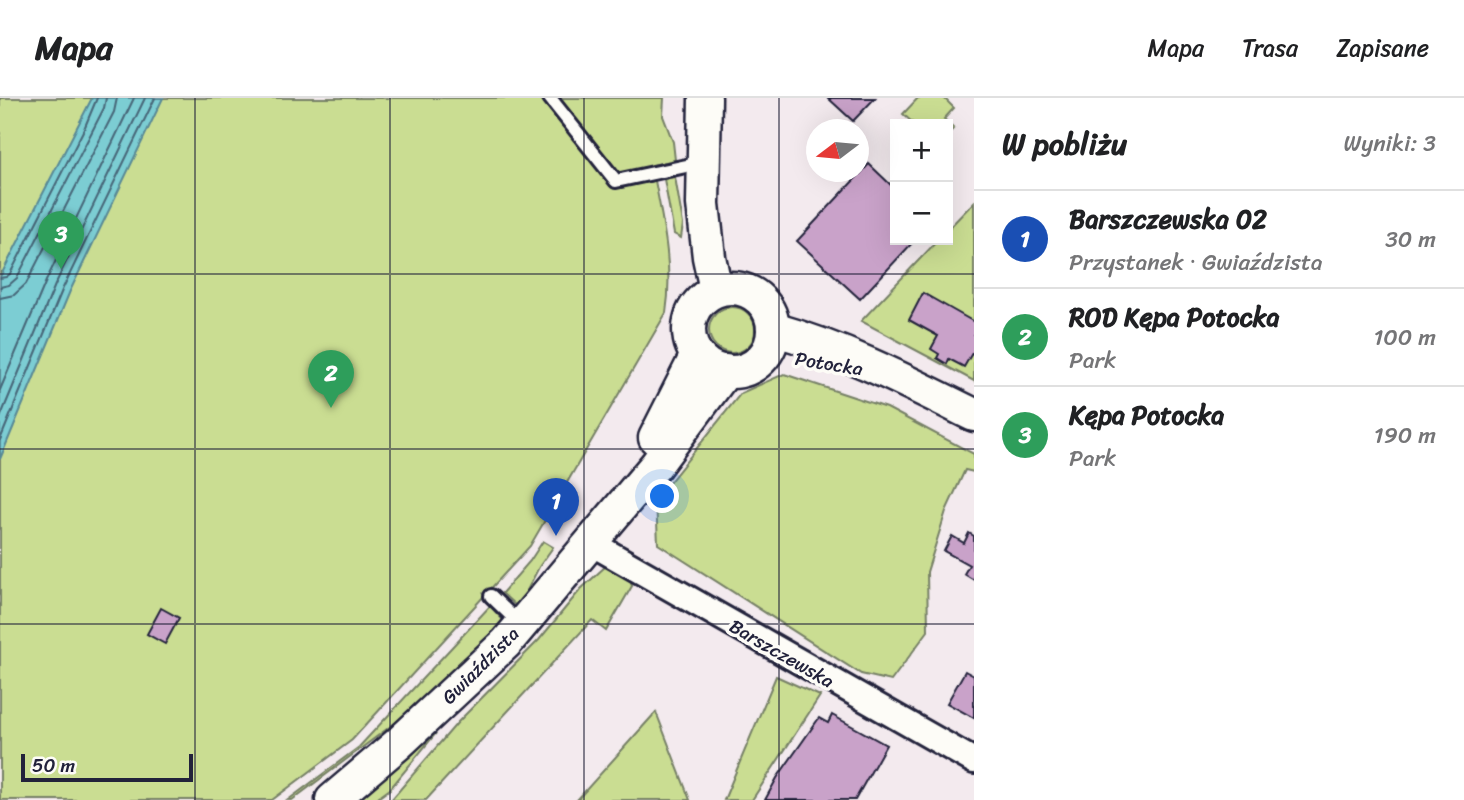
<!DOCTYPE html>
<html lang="pl">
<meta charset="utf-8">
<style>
body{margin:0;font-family:Sriracha,sans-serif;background:#f6f6f6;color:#202124}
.controls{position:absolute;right:21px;top:21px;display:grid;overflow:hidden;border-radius:0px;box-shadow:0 7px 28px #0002}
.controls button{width:63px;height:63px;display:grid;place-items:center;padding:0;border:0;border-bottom:2px solid #e0e0e0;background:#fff;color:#202124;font:35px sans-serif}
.compass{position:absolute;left:806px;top:21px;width:63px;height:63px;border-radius:50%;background:#fff;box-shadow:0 7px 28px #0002;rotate:254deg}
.scale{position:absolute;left:21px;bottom:18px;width:172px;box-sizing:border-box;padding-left:7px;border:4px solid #22223b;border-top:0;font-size:19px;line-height:24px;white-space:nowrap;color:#22223b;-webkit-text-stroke:5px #fdfcf7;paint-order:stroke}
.you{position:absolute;left:663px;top:399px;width:24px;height:24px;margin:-18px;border:5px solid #fff;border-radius:50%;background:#1a73e8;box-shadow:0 0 0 10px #1a73e833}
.badge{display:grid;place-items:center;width:46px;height:46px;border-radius:50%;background:#0b8043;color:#fff;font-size:23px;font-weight:700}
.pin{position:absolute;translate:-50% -58px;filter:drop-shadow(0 2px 4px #0008)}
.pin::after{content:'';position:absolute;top:37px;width:24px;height:21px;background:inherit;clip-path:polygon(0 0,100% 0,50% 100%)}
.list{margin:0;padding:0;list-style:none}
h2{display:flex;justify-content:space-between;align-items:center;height:91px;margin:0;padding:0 28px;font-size:30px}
h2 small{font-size:23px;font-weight:400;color:#757577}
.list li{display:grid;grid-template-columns:46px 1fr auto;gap:21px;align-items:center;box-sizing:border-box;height:98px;padding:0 28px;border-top:2px solid #e0e0e0}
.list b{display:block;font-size:26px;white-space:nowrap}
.list p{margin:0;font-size:23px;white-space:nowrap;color:#757577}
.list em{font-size:23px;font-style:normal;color:#757577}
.map{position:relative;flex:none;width:974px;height:702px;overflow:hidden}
header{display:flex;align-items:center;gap:42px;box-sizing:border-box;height:98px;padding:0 35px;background:#fff;border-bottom:2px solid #e0e0e0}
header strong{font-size:33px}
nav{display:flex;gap:38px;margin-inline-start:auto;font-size:24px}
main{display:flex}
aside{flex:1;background:#fff}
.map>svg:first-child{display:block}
</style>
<header>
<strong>Mapa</strong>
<nav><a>Mapa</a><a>Trasa</a><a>Zapisane</a></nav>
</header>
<main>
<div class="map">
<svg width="974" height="702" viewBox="0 0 974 702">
<rect width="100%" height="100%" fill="#f3eaee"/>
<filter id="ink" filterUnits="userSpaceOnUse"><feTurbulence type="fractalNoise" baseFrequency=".0143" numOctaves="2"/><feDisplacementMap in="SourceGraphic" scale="14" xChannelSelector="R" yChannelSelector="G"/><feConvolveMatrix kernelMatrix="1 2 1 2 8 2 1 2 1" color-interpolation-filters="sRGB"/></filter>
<g filter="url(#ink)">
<g fill="#cadd92" stroke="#768066" stroke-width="2">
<path d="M0,0H664L663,18L673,44L675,62L652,67C661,116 674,165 666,215L530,448L352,642L272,702H0Z"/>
<path d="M918,0H944L954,10L944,21L954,30L948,36V26H914L903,16Z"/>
<path d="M675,79L683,126L681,140L674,136L664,81Z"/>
<path d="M974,104V283L861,223L938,142H948V131Z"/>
<circle cx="732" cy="232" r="23"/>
<path d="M784,276L887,310L974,356V374L965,372L946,413L927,474L928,533L891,583L861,576L658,446L656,401L741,295Z"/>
<path d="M543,443L553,449L539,469L520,506L516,508L502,495L530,463Z"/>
<path d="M607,467L630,480L632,488L606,533L592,522L426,702H391L458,624L539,542L581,491Z"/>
<path d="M490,508L502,521V526L464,567L419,607L292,702H288L359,649Z"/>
<path d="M776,578L820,598L752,702H724Z"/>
<path d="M656,614L690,702H577Z"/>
<path d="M436,635L390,691L375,702H356Z"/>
</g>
<path fill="#7ccdd3" stroke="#588996" stroke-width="2" d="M92,0H163L70,193L0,361V179Z"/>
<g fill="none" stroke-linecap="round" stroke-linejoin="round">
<g stroke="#466678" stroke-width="2">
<path d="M0,180L6,179L10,176L84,31L97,0"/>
<path d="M0,189L9,187L17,180L104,10L106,0"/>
<path d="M0,200L14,197L26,186L114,14L117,0"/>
<path d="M0,292L46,183L134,0"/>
<path d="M0,320L55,187L145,0"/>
<path d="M0,342L63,190L155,0"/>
</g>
</g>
<g fill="#c9a2c9" stroke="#22223b" stroke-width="2">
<path d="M828,0H875L853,23Z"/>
<path d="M869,66L895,91V142H915L860,201L797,143Z"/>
<path d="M923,195L974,224V256L972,255L964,269L949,261L947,266L937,260L939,256L931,251L938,238L909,222Z"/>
<path d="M969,435L974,438V482L964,476L969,467L944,453L952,438L964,445Z"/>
<path d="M161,510L179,520L165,546L147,536Z"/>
<path d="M965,573L974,578V620L947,605Z"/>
<path d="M832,617L886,647L855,702H765L777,680L819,620L828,625Z"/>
</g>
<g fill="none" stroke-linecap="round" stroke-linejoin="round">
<defs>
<g id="service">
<path d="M550,0L616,83L705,64"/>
<path d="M491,498L521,527"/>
</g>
<path id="minor" d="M591,445L974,663"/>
<g id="tertiary">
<path d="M705,0L703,106L709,159L716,192"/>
<circle cx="731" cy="232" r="42"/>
<path d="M773,231C844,251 908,284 974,317"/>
<path d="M655,340L697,257"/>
<path d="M332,702L398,646L506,545L656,367L726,273"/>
</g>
</defs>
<use href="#service" stroke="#22223b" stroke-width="18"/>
<use href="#minor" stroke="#22223b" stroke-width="30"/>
<use href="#tertiary" stroke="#22223b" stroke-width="37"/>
<use href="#service" stroke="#fdfcf7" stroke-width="12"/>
<use href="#minor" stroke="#fdfcf7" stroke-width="24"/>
<use href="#tertiary" stroke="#fdfcf7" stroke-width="32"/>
</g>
</g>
<path fill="none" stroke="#22223b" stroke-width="2" stroke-opacity="0.55" d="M195,0V702M390,0V702M584,0V702M779,0V702M0,176H974M0,351H974M0,526H974"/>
<g text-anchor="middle" stroke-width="7" stroke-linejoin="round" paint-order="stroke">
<g font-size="19" fill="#22223b" stroke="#fdfcf7">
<text transform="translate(829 265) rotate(9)" y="7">Potocka</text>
<text transform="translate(782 555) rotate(30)" y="7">Barszczewska</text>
<text transform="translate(480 567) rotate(-45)" y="7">Gwiaździsta</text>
</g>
</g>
</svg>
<div class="controls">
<button>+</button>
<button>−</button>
</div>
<svg class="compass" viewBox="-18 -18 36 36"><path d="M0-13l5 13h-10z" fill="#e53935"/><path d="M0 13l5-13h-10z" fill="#757577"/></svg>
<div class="scale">50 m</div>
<div class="you"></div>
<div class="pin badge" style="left:556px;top:438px;background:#1a4fb4">1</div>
<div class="pin badge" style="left:331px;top:310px;background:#2e9e5b">2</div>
<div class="pin badge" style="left:61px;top:171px;background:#2e9e5b">3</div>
</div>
<aside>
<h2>W pobliżu<small>Wyniki: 3</small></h2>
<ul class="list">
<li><span class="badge" style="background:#1a4fb4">1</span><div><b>Barszczewska 02</b><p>Przystanek · Gwiaździsta</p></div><em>30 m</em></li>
<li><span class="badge" style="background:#2e9e5b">2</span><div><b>ROD Kępa Potocka</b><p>Park</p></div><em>100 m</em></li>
<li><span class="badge" style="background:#2e9e5b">3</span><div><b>Kępa Potocka</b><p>Park</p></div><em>190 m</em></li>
</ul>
</aside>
</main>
